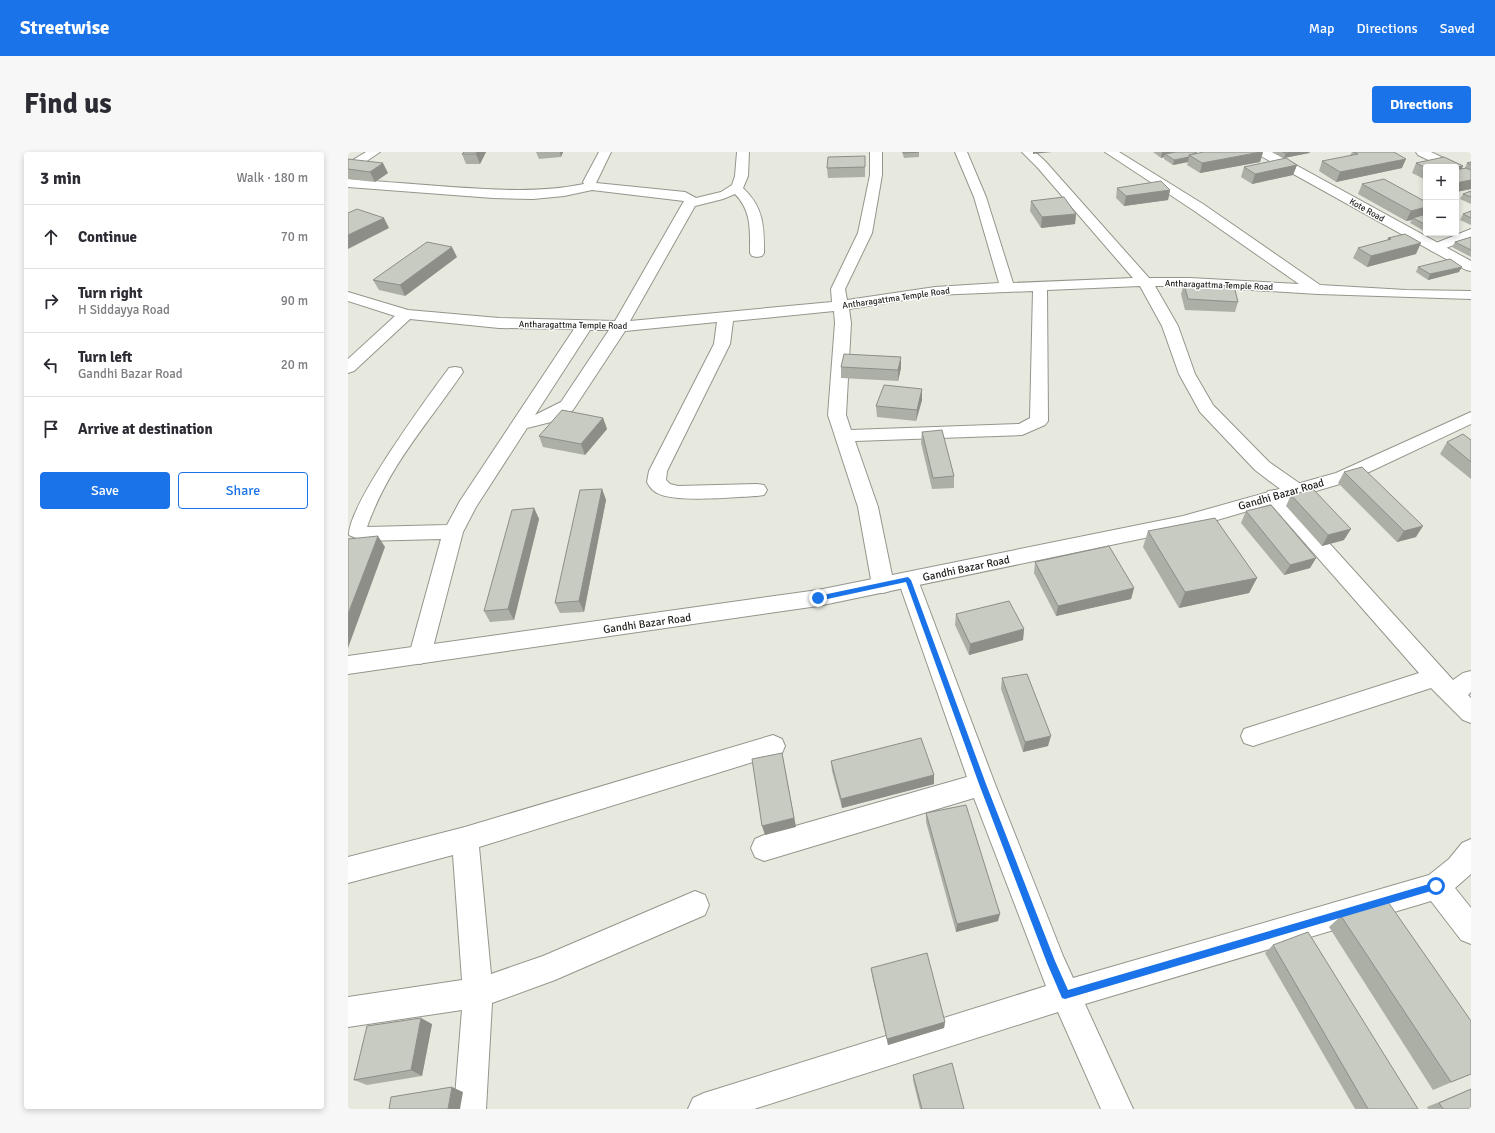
<!DOCTYPE html>
<meta charset="utf-8">
<style>
body{margin:0;font-family:Signika,sans-serif;background:#f7f7f7;color:#2b2b33}
.controls{position:absolute;right:12px;top:12px;display:grid;overflow:hidden;border-radius:4px;box-shadow:0 2px 6px #0003}
.controls button{width:36px;height:36px;display:grid;place-items:center;padding:0;border:0;border-bottom:1px solid #e1e1e2;background:#fff;color:#2b2b33;font:20px sans-serif}
.stop{position:absolute;width:12px;height:12px;margin:-9px;border:3px solid #1a73e8;border-radius:50%;background:#fff}
.stop.end{background:#1a73e8;border-color:#fff;box-shadow:0 1px 4px #0008}
.list{margin:0;padding:0;list-style:none}
h2{display:flex;justify-content:space-between;align-items:center;height:52px;margin:0;padding:0 16px;font-size:17px}
h2 small{font-size:13px;font-weight:400;color:#7c7c81}
.list li{display:grid;grid-template-columns:26px 1fr auto;gap:12px;align-items:center;box-sizing:border-box;height:64px;padding:0 16px;border-top:1px solid #e1e1e2}
.list b{display:block;font-size:15px;white-space:nowrap}
.list p{margin:0;font-size:13px;white-space:nowrap;color:#7c7c81}
.list em{font-size:13px;font-style:normal;color:#7c7c81}
.actions{display:flex;gap:8px;padding:12px 16px}
.actions a{flex:1;padding:9px 0;border:1px solid #1a73e8;border-radius:4px;text-align:center;font-size:14px;color:#1a73e8}
.actions .main{background:#1a73e8;color:#fff}
.icon{flex:none;width:22px;height:22px;fill:none;stroke:currentColor;stroke-width:2;stroke-linecap:round;stroke-linejoin:round}
.map{position:relative;flex:none;width:1123px;height:957px;overflow:hidden;border-radius:4px}
header{display:flex;align-items:center;gap:24px;box-sizing:border-box;height:56px;padding:0 20px;background:#1a73e8;color:#fff}
header strong{font-size:19px}
nav{display:flex;gap:22px;margin-inline-start:auto;font-size:14px}
.intro{display:flex;align-items:center;justify-content:space-between;box-sizing:border-box;height:96px;padding:0 24px}
h1{margin:0;font-size:28px}
.button{padding:10px 18px;border-radius:4px;background:#1a73e8;color:#fff;font-size:14px;font-weight:700}
main{display:flex;gap:24px;padding:0 24px}
aside{flex:1;background:#fff;border-radius:4px;box-shadow:0 2px 6px #0003}
.map>svg:first-child{display:block}
</style>
<header>
<strong>Streetwise</strong>
<nav><a>Map</a><a>Directions</a><a>Saved</a></nav>
</header>
<div class="intro"><h1>Find us</h1><a class="button">Directions</a></div>
<main>
<aside>
<h2>3 min<small>Walk · 180 m</small></h2>
<ul class="list">
<li><svg class="icon" aria-label="ahead" viewBox="0 0 24 24"><path d="M12 20V5M6 11l6-6 6 6"/></svg><div><b>Continue</b></div><em>70 m</em></li>
<li><svg class="icon" aria-label="right" viewBox="0 0 24 24"><path d="M7 20v-9h11M14 6l5 5-5 5"/></svg><div><b>Turn right</b><p>H Siddayya Road</p></div><em>90 m</em></li>
<li><svg class="icon" aria-label="left" viewBox="0 0 24 24"><path d="M17 20v-9H6M10 6l-5 5 5 5"/></svg><div><b>Turn left</b><p>Gandhi Bazar Road</p></div><em>20 m</em></li>
<li><svg class="icon" aria-label="arrive" viewBox="0 0 24 24"><path d="M6 21V4h12l-3 4 3 4H6"/></svg><div><b>Arrive at destination</b></div></li>
</ul>
<div class="actions"><a class="main">Save</a><a>Share</a></div>
</aside>
<div class="map">
<svg width="1123" height="957" viewBox="0 0 1123 957">
<rect width="100%" height="100%" fill="#e7e9df"/>
<g fill="none" stroke-linecap="round" stroke-linejoin="round">
<defs>
<g id="minor">
<path d="M18,0H32L4,19L0,20V11Z"/>
<path d="M251,0H263L248,31L337,40L348,46L373,40L384,33L387,24L389,0H401L400,24L395,36C416,56 416,74 416,101L414,104L409,105L404,104L402,101C402,79 404,59 387,42L375,47L347,54L282,169L484,150L483,137L510,81L522,23V0H534V23L524,81L497,137L499,148L587,135L651,131L626,45L607,0H619L638,45L665,131L785,126L689,15L674,0H687L697,9L801,126H842L951,132L845,58L757,0H771L855,52L972,133L1058,138L1123,139V147L970,142L842,134H807L830,174L847,222L865,253L921,310L954,333L957,338L954,343L947,344L940,343L907,318L852,260L831,222L814,174L792,134L699,138L700,269L697,273L674,283L507,289L530,355L546,433L542,439L535,441L528,439L524,433L510,355L480,263L487,171L486,159L385,169L382,192L319,319L318,328L322,332L330,334L409,332L416,333L419,338L416,343L409,344C388,345 326,351 309,341C305,339 301,334 299,330L301,319L366,192L369,170L277,179L225,258L203,270L179,276L128,355L115,380L83,503L80,509L72,512L64,509L61,503L93,387L15,389L1,383C0,353 81,243 101,216L107,215L113,216L115,220C79,273 41,313 19,375L99,373L112,349L226,177L151,176L62,167L6,219L0,221V207L47,164L0,149V140L60,158L151,166L267,169L336,49L244,38L216,44L185,47L145,46L0,35V27C34,30 69,32 103,35C148,38 192,41 236,32L235,30ZM685,139L682,266L671,272L503,278L498,263L503,171L501,157L587,143ZM242,178H261L213,250L187,263Z"/>
<path d="M1068,0H1083L1108,12L1110,15L1108,18V15H1095L1070,3Z"/>
<path d="M1123,77V86L1088,100L1083,99L1081,96L1083,93Z"/>
<path d="M927,338L934,339L1105,528L1115,521L1123,519V540L1120,543L1123,546V571L1115,568L1083,536L905,594L896,591L893,584L896,577L1071,521L920,349L917,344L920,339Z"/>
<path d="M560,420L567,423L570,428L647,632L715,804L725,826L1081,723L1101,707L1114,691L1123,687V722L1107,736L1123,756V792L1113,788L1083,749L737,852L785,957H753L710,860L406,957H340L345,946L356,941L698,834L626,646L416,709L407,705L403,696L407,687L416,683L619,625L550,428L553,423Z"/>
<path d="M425,583L434,587L437,594L434,601L131,695L143,822L195,804L347,739L357,743L361,753L357,763L207,828L144,851L138,957H106L114,858L0,875V845L114,828L105,703L0,731V705L117,675Z"/>
</g>
<path id="tertiary" d="M909,0H924L1123,109V119L1118,118L911,3Z"/>
<path id="secondary" d="M1123,260V272L1002,329L835,378L470,454L0,522V504L470,438L835,364L988,321Z"/>
</defs>
<use href="#minor" stroke="#94968c" stroke-width="2"/>
<use href="#tertiary" stroke="#94968c" stroke-width="2"/>
<use href="#secondary" stroke="#94968c" stroke-width="2"/>
<use href="#minor" fill="#fff" fill-rule="evenodd"/>
<use href="#tertiary" fill="#fff" fill-rule="evenodd"/>
<use href="#secondary" fill="#fff" fill-rule="evenodd"/>
</g>
<g fill="#acafa6">
<path d="M138,0L132,12H118L114,2Z"/>
<path d="M188,0H215L213,5L191,7Z"/>
<path d="M554,0H571V5L556,6Z"/>
<path d="M805,0H847L849,1L915,0L912,10L852,21L839,13L840,10L825,13L816,7V5L813,6Z"/>
<path d="M926,0H962L961,1L936,6Z"/>
<path d="M1004,0H1046L1054,16L988,30L971,19L974,9L1002,4Z"/>
<path d="M517,4V25L480,26L479,16Z"/>
<path d="M0,7L40,21L27,30L0,27Z"/>
<path d="M1123,10V37L1108,40V15H1078V28L1064,21L1068,11L1115,14L1113,17L1117,16L1119,11Z"/>
<path d="M949,13L945,23L904,32L893,25L896,15Z"/>
<path d="M1014,32L1078,50V80L1062,71L1064,68L1058,69L1010,42Z"/>
<path d="M769,36L822,38L820,48L776,54L768,46Z"/>
<path d="M1123,39V52L1112,47L1115,42Z"/>
<path d="M683,49L728,62L727,72L693,76L682,59Z"/>
<path d="M1123,59V73L1112,68L1115,62Z"/>
<path d="M1123,85V105L1104,95L1107,90Z"/>
<path d="M1040,86L1068,102L1019,115L1005,106L1010,96L1039,88Z"/>
<path d="M109,105L57,144L31,138L25,128Z"/>
<path d="M1070,115L1111,120L1080,128L1068,120Z"/>
<path d="M836,132L890,150L887,160L837,158L833,142Z"/>
<path d="M493,215L553,216L550,229L493,226Z"/>
<path d="M574,237V248L568,269L529,265L528,254Z"/>
<path d="M255,266L259,277L237,303L195,295L191,284Z"/>
<path d="M574,280L606,324V336L584,337L573,291Z"/>
<path d="M1123,288V327L1092,302L1099,290Z"/>
<path d="M996,320L1068,385L1049,390L990,331Z"/>
<path d="M254,337L258,348L236,460L212,461L207,451Z"/>
<path d="M943,343L996,388L974,394L938,354Z"/>
<path d="M186,356L191,367L166,468L142,470L136,459Z"/>
<path d="M898,359L968,406L962,416L936,423L893,371Z"/>
<path d="M800,379L909,426L901,441L831,456L795,395Z"/>
<path d="M687,410L786,436L783,447L708,464L686,421Z"/>
<path d="M608,462L676,477L675,488L621,503L607,473Z"/>
<path d="M654,526L700,594L675,600L653,537Z"/>
<path d="M483,609L586,623V632L494,656L484,619Z"/>
<path d="M578,661L650,769L608,780L578,670Z"/>
<path d="M993,764L1123,922L1085,938L981,775Z"/>
<path d="M925,793L1070,957H1007L917,801Z"/>
<path d="M523,816L597,870L596,876L540,893L524,823Z"/>
<path d="M84,872L74,924L19,933L6,928Z"/>
<path d="M565,923L616,957H572L565,928Z"/>
<path d="M1123,937V957H1080L1079,955Z"/>
</g>
<g fill="#8c8e87">
<path d="M129,0H138L132,12L128,2Z"/>
<path d="M212,0H215L213,5Z"/>
<path d="M685,0H704L685,2Z"/>
<path d="M814,0H839L817,2L816,5L813,6Z"/>
<path d="M915,0L912,10L852,21L854,11Z"/>
<path d="M945,0H962L961,1L936,6L938,1Z"/>
<path d="M841,5L840,10L825,13L826,8Z"/>
<path d="M1058,7L1054,16L988,30L992,20Z"/>
<path d="M35,11L40,21L27,30L22,20Z"/>
<path d="M949,13L945,23L904,32L907,22Z"/>
<path d="M1115,14L1110,24H1108V15Z"/>
<path d="M1123,28V37L1108,40V31Z"/>
<path d="M822,38L820,48L776,54L778,44Z"/>
<path d="M1078,55V64L1065,66L1064,68L1058,69L1063,59Z"/>
<path d="M728,62L727,72L693,76L694,65Z"/>
<path d="M36,66L41,76L0,97V83Z"/>
<path d="M1073,91L1068,102L1019,115L1023,104Z"/>
<path d="M104,95L109,105L57,144L52,133Z"/>
<path d="M1114,115L1111,120L1080,128L1082,122Z"/>
<path d="M553,205V216L550,229V218Z"/>
<path d="M574,237V248L568,269L569,258Z"/>
<path d="M255,266L259,277L237,303L233,292Z"/>
<path d="M254,337L258,348L236,460L231,449Z"/>
<path d="M186,356L191,367L166,468L160,457Z"/>
<path d="M1075,374L1068,385L1049,390L1056,379Z"/>
<path d="M1003,377L996,388L974,394L980,383Z"/>
<path d="M30,384L37,395L0,496V462Z"/>
<path d="M968,406L962,416L936,423L942,413Z"/>
<path d="M909,426L901,441L831,456L837,440Z"/>
<path d="M786,436L783,447L708,464L710,454Z"/>
<path d="M676,477L675,488L621,503L622,492Z"/>
<path d="M703,584L700,594L675,600L677,590Z"/>
<path d="M434,601L448,675L417,683L414,674Z"/>
<path d="M586,623V632L494,656L493,647Z"/>
<path d="M652,762L650,769L608,780L609,772Z"/>
<path d="M73,866L84,872L74,924L63,918Z"/>
<path d="M597,870L596,876L540,893L539,887Z"/>
<path d="M104,935L115,940L112,957H100Z"/>
</g>
<g fill="#c8cbc1" stroke="#8c8e87">
<path d="M116,0H129L128,2H114Z"/>
<path d="M555,0H571L556,1Z"/>
<path d="M828,0H847L849,1L841,3V5L826,8L817,2Z"/>
<path d="M856,0H913L854,11L841,3Z"/>
<path d="M935,0H945L938,1Z"/>
<path d="M1006,0H1046L1058,7L992,20L974,9L1010,2Z"/>
<path d="M517,4V15L479,16L480,5Z"/>
<path d="M1096,5L1115,14L1108,15H1078V16L1068,11Z"/>
<path d="M938,6L949,13L907,22L896,15Z"/>
<path d="M0,7L35,11L22,20L0,17Z"/>
<path d="M1123,10V13L1119,11Z"/>
<path d="M1118,16L1123,18V28L1108,31V18Z"/>
<path d="M1036,27L1078,50V55L1063,59L1014,32Z"/>
<path d="M813,29L822,38L778,44L769,36Z"/>
<path d="M1123,39V45L1115,42Z"/>
<path d="M716,45L728,62L694,65L683,49Z"/>
<path d="M9,57L36,66L0,83V61Z"/>
<path d="M1123,59V66L1115,62Z"/>
<path d="M1078,62V73L1065,66Z"/>
<path d="M1057,82L1073,91L1023,104L1010,96L1043,87L1040,86Z"/>
<path d="M1123,85V98L1107,90Z"/>
<path d="M79,90L104,95L52,133L25,128Z"/>
<path d="M1102,107L1114,115L1082,122L1070,115Z"/>
<path d="M836,132L886,134L890,150L840,147Z"/>
<path d="M496,202L553,205L550,218L493,215Z"/>
<path d="M536,233L574,237L569,258L528,254Z"/>
<path d="M214,258L255,266L233,292L191,284Z"/>
<path d="M594,278L606,324L585,326L574,280Z"/>
<path d="M1115,282L1123,288V310L1099,290Z"/>
<path d="M1014,315L1075,374L1056,379L996,320Z"/>
<path d="M254,337L231,449L207,451L232,338Z"/>
<path d="M965,337L1003,377L980,383L943,343Z"/>
<path d="M923,353L968,406L942,413L898,359Z"/>
<path d="M186,356L160,457L136,459L164,358Z"/>
<path d="M867,366L909,426L837,440L800,379Z"/>
<path d="M30,384L0,462V387Z"/>
<path d="M761,394L786,436L710,454L687,410Z"/>
<path d="M661,449L676,477L622,492L608,462Z"/>
<path d="M679,522L703,584L677,590L654,526Z"/>
<path d="M573,586L586,623L493,647L483,609Z"/>
<path d="M434,601L446,666L414,674L404,607Z"/>
<path d="M618,653L652,762L609,772L578,661Z"/>
<path d="M1038,747L1123,869V922L1103,930L993,764Z"/>
<path d="M960,780L1070,957H1020L925,793Z"/>
<path d="M579,801L597,870L539,887L523,816Z"/>
<path d="M73,866L63,918L6,928L19,874Z"/>
<path d="M604,911L616,957H574L565,923Z"/>
<path d="M104,935L100,957H41L43,945Z"/>
<path d="M1123,937V957H1095L1091,951Z"/>
</g>
<path fill="#1a73e8" d="M560,425L563,428L638,632L707,809L720,838L1088,730L1092,734L1090,737L717,847L714,846L699,811L631,632L558,430L470,449L466,446L470,444Z"/>
<g text-anchor="middle" stroke-width="3" stroke-linejoin="round" paint-order="stroke">
<g font-size="9" fill="#1e1f1b" stroke="#fff">
<text transform="translate(1019 58) rotate(29)" y="3">Kote Road</text>
<text transform="translate(871 133) rotate(2)" y="3">Antharagattma Temple Road</text>
<text transform="translate(548 146) rotate(-8)" y="3">Antharagattma Temple Road</text>
<text transform="translate(225 173) rotate(1)" y="3">Antharagattma Temple Road</text>
</g>
<g font-size="11" fill="#1e1f1b" stroke="#fff">
<text transform="translate(933 342) rotate(-16)" y="4">Gandhi Bazar Road</text>
<text transform="translate(618 416) rotate(-12)" y="4">Gandhi Bazar Road</text>
<text transform="translate(299 471) rotate(-8)" y="4">Gandhi Bazar Road</text>
</g>
</g>
</svg>
<div class="controls">
<button>+</button>
<button>−</button>
</div>
<div class="stop" style="left:1088px;top:734px"></div>
<div class="stop end" style="left:470px;top:446px"></div>
</div>
</main>
